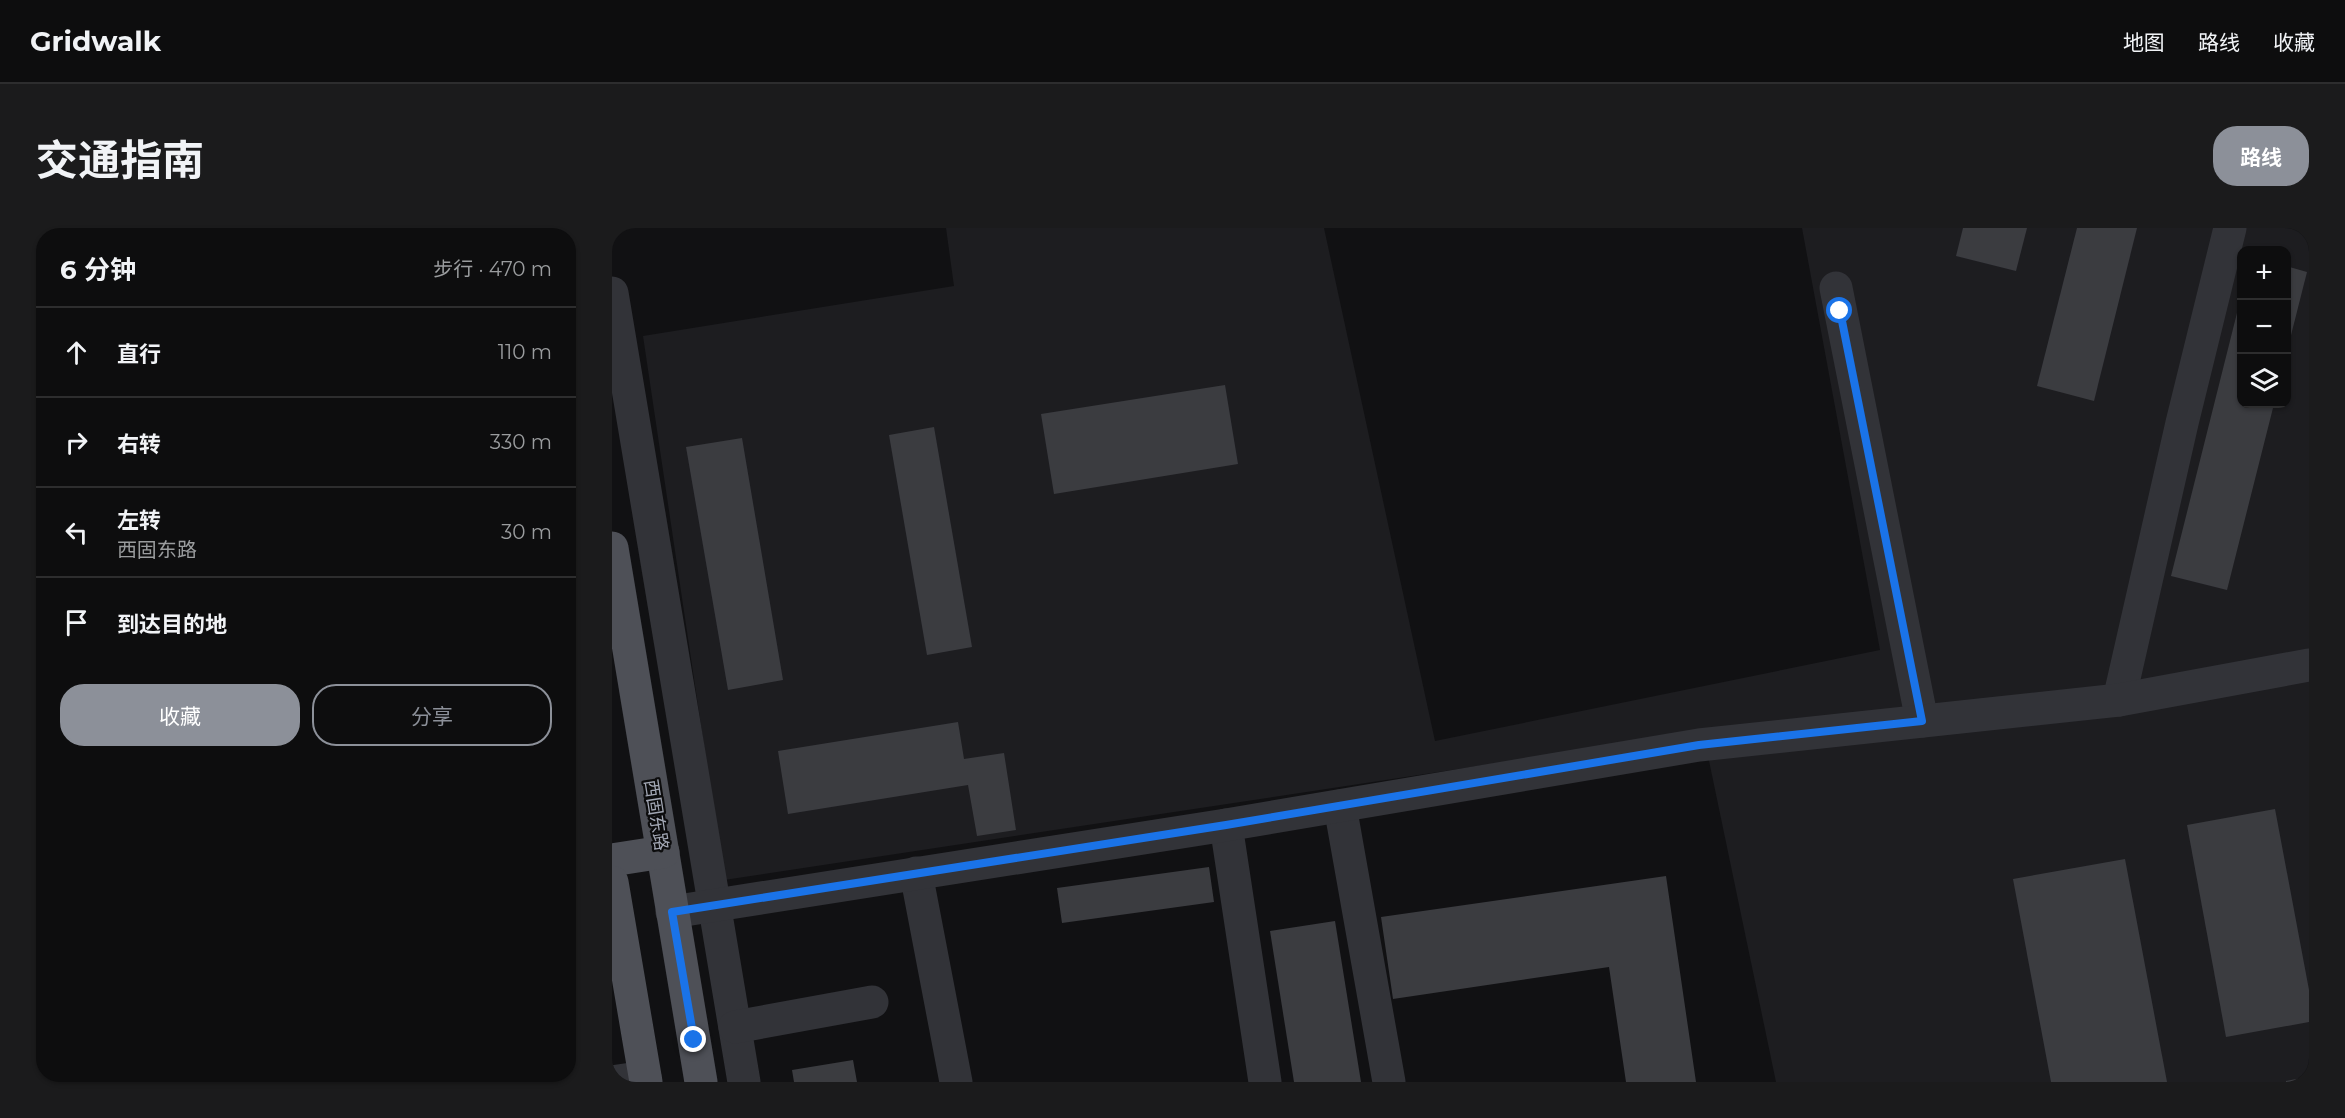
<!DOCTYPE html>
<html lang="zh">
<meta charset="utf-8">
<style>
body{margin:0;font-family:Montserrat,"Noto Sans SC",sans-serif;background:#1b1b1c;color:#f1f3f6}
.controls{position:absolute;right:18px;top:18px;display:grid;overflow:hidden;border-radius:12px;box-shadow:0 2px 4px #0004}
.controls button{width:54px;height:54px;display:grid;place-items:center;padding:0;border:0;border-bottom:2px solid #2d2d2e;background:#0d0d0e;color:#f1f3f6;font:30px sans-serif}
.stop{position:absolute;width:18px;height:18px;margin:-14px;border:4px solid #1a73e8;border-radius:50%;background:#fff}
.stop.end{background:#1a73e8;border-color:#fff;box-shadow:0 2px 6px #0008}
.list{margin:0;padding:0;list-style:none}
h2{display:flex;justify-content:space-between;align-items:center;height:78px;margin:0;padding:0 24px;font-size:26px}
h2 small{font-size:20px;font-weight:400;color:#9a9c9e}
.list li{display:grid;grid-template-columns:39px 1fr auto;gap:18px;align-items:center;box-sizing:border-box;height:90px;padding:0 24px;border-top:2px solid #2d2d2e}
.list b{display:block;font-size:22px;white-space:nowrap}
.list p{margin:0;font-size:20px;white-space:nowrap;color:#9a9c9e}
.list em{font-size:20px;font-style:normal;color:#9a9c9e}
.actions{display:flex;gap:12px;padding:18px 24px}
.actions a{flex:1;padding:14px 0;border:2px solid #8c9099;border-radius:24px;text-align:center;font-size:21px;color:#8c9099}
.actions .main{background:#8c9099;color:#fff}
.icon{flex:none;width:33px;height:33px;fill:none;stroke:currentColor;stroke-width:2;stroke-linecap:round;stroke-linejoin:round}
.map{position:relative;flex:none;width:1697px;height:854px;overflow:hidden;border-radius:24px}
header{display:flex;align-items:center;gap:36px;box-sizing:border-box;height:84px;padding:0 30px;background:#0d0d0e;border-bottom:2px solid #2d2d2e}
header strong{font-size:28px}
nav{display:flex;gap:33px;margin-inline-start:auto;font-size:21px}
.intro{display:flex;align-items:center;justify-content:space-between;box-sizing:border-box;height:144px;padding:0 36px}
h1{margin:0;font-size:42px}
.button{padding:15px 27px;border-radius:24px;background:#8c9099;color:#fff;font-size:21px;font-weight:700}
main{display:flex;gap:36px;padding:0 36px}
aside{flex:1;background:#0d0d0e;border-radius:24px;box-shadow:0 2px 4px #0004}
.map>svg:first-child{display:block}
</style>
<header>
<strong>Gridwalk</strong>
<nav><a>地图</a><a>路线</a><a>收藏</a></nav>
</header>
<div class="intro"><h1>交通指南</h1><a class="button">路线</a></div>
<main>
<aside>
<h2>6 分钟<small>步行 · 470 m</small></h2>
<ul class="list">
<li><svg class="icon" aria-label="ahead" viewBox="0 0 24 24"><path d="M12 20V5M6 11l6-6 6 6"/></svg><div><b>直行</b></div><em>110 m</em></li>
<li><svg class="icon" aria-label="right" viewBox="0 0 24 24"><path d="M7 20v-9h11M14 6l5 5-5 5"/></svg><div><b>右转</b></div><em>330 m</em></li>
<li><svg class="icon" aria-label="left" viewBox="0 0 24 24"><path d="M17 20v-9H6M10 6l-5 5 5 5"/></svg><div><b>左转</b><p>西固东路</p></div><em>30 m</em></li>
<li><svg class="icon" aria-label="arrive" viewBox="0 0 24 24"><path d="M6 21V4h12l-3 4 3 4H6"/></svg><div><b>到达目的地</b></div></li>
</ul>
<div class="actions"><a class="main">收藏</a><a>分享</a></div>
</aside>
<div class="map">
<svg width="1697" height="854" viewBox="0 0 1697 854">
<rect width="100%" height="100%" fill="#111113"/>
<path fill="#1d1d20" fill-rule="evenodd" d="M334,0H712L823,513L1268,422L1190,0H1697V854H1164L1091,504L112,652L31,108L342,58ZM1630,22H1674V176H1630Z"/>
<g fill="#3b3c40">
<path d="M1351,0H1415L1404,43L1344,28Z"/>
<path d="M1465,0H1525L1482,173L1425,158Z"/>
<path d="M1674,38L1695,44L1675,123H1674Z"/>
<path d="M1629,69L1630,176H1662L1615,362L1559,348Z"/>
<path d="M613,157L626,236L442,266L429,186Z"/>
<path d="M322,199L360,419L315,427L277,207Z"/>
<path d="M130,210L171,452L116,462L74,219Z"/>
<path d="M346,494L352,531L392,525L404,602L365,608L356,557L176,586L166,523Z"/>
<path d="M1663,581L1697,762V794L1614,809L1575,597Z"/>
<path d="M1513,631L1555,854H1439L1401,651Z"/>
<path d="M597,639L602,674L450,695L445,660Z"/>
<path d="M1054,648L1084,854H1014L997,739L781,771L769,689Z"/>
<path d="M723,693L749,854H682L658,703Z"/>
<path d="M241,832L245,854H182L180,842Z"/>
<path d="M1694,849L1695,854H1674V853Z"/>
</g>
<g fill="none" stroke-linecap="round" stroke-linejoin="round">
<g stroke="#323338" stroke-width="33">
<path d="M1224,60L1310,493"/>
<path d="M0,65L132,854"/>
<path d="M1507,472L1570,195L1618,0"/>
<path d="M728,578L777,854"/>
<path d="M614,597L653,854"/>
<path d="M304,645L344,854"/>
<path d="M60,684L614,597L1087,517L1507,472L1697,437"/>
<path d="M123,799L260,774"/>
<path d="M0,854L33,849"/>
</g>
<g stroke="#4e5057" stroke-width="33">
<path d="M0,320L89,854"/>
<path d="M0,632L51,624"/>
<path d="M0,654L34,854"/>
</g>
</g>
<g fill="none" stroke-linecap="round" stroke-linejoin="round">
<path stroke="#1a73e8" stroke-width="8" d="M82,812L60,684L614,597L1087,517L1310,493L1228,83"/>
</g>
<g text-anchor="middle" stroke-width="4.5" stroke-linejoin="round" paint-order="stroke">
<g font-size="18" fill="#a2a7b4" stroke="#0c0c0d">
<text transform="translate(44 587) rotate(81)" y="6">西固东路</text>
</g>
</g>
</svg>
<div class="controls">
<button>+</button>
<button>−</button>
<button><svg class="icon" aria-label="layers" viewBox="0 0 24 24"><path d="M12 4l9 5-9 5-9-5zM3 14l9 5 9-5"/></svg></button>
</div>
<div class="stop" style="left:1228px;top:83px"></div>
<div class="stop end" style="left:82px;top:812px"></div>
</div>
</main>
